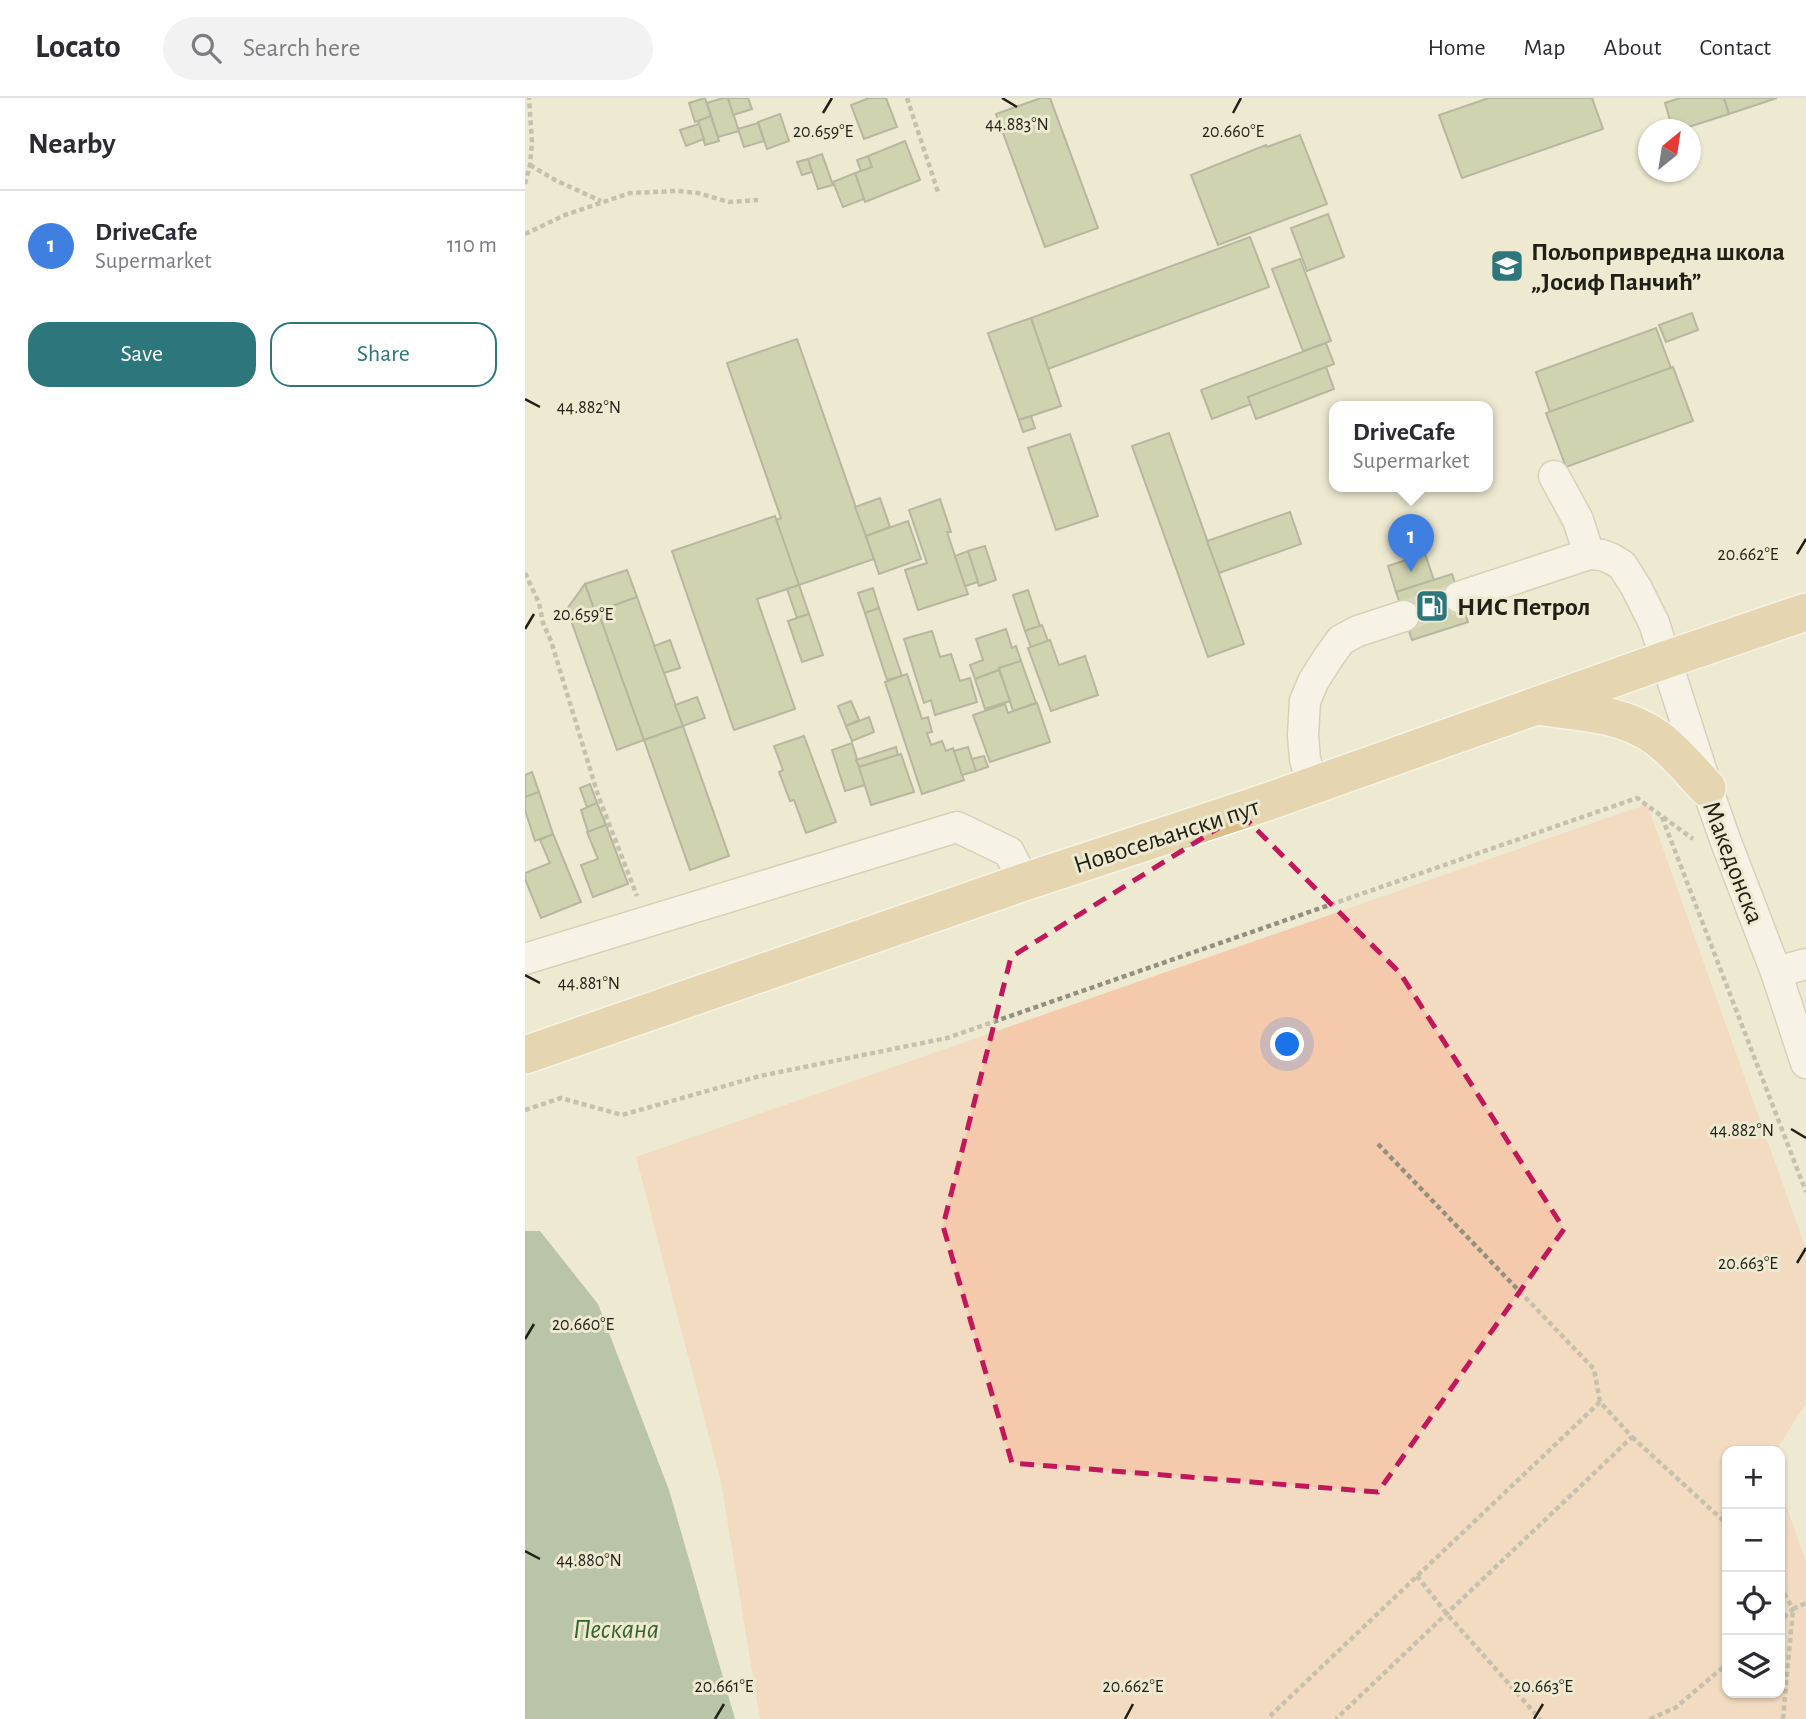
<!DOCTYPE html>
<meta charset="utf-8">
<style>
body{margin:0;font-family:"Alegreya Sans",sans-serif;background:#f2f2f3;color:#2b2b33}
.controls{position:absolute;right:21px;bottom:21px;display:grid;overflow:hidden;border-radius:14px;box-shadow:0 2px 5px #0004}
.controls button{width:63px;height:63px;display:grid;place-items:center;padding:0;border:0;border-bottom:2px solid #e1e1e2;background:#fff;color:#2b2b33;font:35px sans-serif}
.compass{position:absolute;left:1113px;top:21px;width:63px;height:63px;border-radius:50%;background:#fff;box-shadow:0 2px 5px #0004;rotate:30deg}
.you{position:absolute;left:763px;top:947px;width:24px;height:24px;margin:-18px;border:5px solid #fff;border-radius:50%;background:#1a73e8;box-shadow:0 0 0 10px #1a73e833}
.badge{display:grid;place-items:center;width:46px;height:46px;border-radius:50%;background:#2d767c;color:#fff;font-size:23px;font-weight:700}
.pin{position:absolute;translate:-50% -58px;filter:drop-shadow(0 2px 4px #0008)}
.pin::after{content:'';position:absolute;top:37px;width:24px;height:21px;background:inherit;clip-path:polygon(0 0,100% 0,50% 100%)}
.popup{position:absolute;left:804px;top:303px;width:164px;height:91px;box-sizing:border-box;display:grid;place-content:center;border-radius:14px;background:#fff;filter:drop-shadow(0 2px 5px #0005);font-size:23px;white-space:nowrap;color:#7c7c81}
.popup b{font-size:26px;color:#2b2b33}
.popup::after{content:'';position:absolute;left:50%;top:100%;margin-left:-14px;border:14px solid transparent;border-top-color:#fff}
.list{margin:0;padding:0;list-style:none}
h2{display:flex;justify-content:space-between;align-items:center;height:91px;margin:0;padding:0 28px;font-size:30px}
h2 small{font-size:23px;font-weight:400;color:#7c7c81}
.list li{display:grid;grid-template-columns:46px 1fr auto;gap:21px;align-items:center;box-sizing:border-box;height:112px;padding:0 28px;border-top:2px solid #e1e1e2}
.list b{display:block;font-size:26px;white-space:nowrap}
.list p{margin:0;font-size:23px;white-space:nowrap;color:#7c7c81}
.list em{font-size:23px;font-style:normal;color:#7c7c81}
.actions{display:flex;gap:14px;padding:21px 28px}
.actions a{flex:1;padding:16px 0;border:2px solid #2d767c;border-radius:21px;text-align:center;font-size:24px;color:#2d767c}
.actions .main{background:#2d767c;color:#fff}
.icon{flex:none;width:38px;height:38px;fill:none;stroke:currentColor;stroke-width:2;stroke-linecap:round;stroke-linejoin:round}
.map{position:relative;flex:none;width:1281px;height:1621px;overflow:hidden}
header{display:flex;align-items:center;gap:42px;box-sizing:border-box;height:98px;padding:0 35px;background:#fff;border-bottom:2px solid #e1e1e2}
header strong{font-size:33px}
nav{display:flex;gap:38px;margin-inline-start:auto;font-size:24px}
.search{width:490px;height:63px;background:#f2f2f3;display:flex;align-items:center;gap:18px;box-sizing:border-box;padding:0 24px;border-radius:38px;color:#7c7c81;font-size:26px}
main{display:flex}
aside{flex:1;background:#fff}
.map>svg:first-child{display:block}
</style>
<header>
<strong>Locato</strong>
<div class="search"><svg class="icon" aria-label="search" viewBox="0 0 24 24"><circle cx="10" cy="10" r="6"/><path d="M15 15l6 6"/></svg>Search here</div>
<nav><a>Home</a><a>Map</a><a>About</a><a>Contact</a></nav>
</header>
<main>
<aside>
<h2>Nearby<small></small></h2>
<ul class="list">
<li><span class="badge" style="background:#3f7fe0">1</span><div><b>DriveCafe</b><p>Supermarket</p></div><em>110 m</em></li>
</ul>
<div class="actions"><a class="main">Save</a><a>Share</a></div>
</aside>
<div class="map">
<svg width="1281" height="1621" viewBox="0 0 1281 1621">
<rect width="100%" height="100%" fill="#eeead2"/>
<path fill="#f5caac" d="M1122,706L1281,1151V1305L1251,1353H1202V1595H1255V1391L1281,1463V1621H235L196,1384L111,1059Z"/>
<path fill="#789a71" d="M0,1133H15L73,1206L144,1392L210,1621H0Z"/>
<g fill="#acb986" stroke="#737863" stroke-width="2">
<path d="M180,0L186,18L170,24L164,5Z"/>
<path d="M198,0H203L214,33L193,39L182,5Z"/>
<path d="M203,0H223L227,11L208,17Z"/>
<path d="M344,0H361L372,29L339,41L326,7Z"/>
<path d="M516,0H525L573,130L520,149L471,16Z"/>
<path d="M964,0H1067L1078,31L937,80L914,17Z"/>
<path d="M1155,0H1199L1204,16L1154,32H1148L1140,5Z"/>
<path d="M1199,0H1252L1204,16Z"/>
<path d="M255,16L264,43L242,51L233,24Z"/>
<path d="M186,18L194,43L180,47L173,23Z"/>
<path d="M233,25L239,43L219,49L213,31Z"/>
<path d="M174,26L179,41L161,48L155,32Z"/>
<path d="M775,37L802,106L693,147L666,77L741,47L742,49Z"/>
<path d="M380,43L395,82L340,104L330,75L347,69L343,58Z"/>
<path d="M297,56L308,87L293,91L283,61Z"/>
<path d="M343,58L347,69L336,73L332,62Z"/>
<path d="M283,61L287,74L277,77L272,64Z"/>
<path d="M330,75L339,101L318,109L308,84Z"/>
<path d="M803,116L819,159L782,173L766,130Z"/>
<path d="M725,139L744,189L523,271L506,220Z"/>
<path d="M775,161L806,243L778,253L747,171Z"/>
<path d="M1167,215L1173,232L1141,244L1134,227Z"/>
<path d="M506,220L536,308L494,322L463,235Z"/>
<path d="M1131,230L1146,270L1025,314L1011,274Z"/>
<path d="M272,241L349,461L274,487L251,422L256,420L202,265Z"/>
<path d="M801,245L809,266L723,299L726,306L687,321L676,292Z"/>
<path d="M801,269L809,291L731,321L723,299Z"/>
<path d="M1148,269L1168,323L1041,369L1021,315Z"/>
<path d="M506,318L510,330L498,334L494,322Z"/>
<path d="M644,335L719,546L683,559L607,348Z"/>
<path d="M545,336L573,418L531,432L503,350Z"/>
<path d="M355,400L365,429L341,438L330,409Z"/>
<path d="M415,401L426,434H422L443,496L393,512L380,472L402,465L384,412Z"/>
<path d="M765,414L776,446L694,475L682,443Z"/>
<path d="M250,418L274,487L232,501L270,611L209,632L147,453Z"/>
<path d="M383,423L396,461L354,476L341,438Z"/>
<path d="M460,448L471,482L454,488L443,453Z"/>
<path d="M443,453L453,484L440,488L430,458Z"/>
<path d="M900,456L909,482L871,494L863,468Z"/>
<path d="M102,472L112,499L70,514L60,486Z"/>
<path d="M927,476L943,524L887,542L871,494Z"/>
<path d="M60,486L70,514L73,513L119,642L92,652L42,511Z"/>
<path d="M274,487L284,516L272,520L262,491Z"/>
<path d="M348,490L354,510L340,515L333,495Z"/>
<path d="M503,492L515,528L500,533L488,497Z"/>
<path d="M112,499L158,628L119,642L73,513Z"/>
<path d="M354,510L377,578L362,582L340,515Z"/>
<path d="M284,516L298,557L277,564L263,523Z"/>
<path d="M517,527L523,543L506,549L500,533Z"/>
<path d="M481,531L487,550L491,548L496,563L474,570V572L450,581L445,567L458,562L451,541Z"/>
<path d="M407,533L415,559L426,556L435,583L445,580L452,604L410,617L406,602L399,605L379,541Z"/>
<path d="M145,542L155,570L139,575L129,548Z"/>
<path d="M525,542L534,567L560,558L573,597L526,613L503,550Z"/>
<path d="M496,563L511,605L488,613L474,570Z"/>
<path d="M474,572L485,603L460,611L450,581Z"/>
<path d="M382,576L397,621L403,619L407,634L402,635L406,647L417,643L421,653L428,650L439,682L397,696L360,584Z"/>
<path d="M172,599L180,620L158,628L150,607Z"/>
<path d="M326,603L334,622L321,628L313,608Z"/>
<path d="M512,605L525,644L465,664L448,617L480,606L483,615Z"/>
<path d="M344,619L349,634L327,643L321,628Z"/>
<path d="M158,628L204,758L165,772L119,642Z"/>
<path d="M279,638L311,724L281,735L269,702L265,703L254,674L258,672L249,648Z"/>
<path d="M327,645L340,687L320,693L307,652Z"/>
<path d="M371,649L373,657L334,669L331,662Z"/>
<path d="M443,649L451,673L437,677L429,653Z"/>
<path d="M376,656L389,694L346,707L334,669Z"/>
<path d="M459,658L463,669L451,673L447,661Z"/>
<path d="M7,674L14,694L0,699V677Z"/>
<path d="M65,686L72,705L62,709L55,690Z"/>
<path d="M14,694L28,736L10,743L0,712V699Z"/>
<path d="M72,705L81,727L63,734L56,712Z"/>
<path d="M81,727L103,786L68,799L56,767L73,761L62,734Z"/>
<path d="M28,736L56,804L16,820L0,781V775L25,765L15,742Z"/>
</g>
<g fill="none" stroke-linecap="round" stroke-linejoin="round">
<path stroke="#c5c2ad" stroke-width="30" stroke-dasharray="30 15" stroke-linecap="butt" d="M879,518L934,499"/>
<defs>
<g id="minor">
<path d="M1029,378L1053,422L1064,456"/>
<path d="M934,499L1064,456L1077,457L1087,461L1097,467L1111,489L1129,525L1182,690L1201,744L1251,874L1281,965"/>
<path d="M787,688L780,661L778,637L780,603L788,584L803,560L816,542L833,533L879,518"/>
<path d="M0,861L432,729L484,754L499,784"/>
<path d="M1251,874L1281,866"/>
</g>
<g id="major">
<path d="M1018,609C1057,614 1100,616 1132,640C1151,654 1166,673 1182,690"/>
<path d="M0,957L499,784L736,706L1140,562L1281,514"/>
</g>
</defs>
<use href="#minor" stroke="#b7b39c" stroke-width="33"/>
<use href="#major" stroke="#fff" stroke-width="40"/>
<g stroke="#93907f" stroke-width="4.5" stroke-dasharray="5 3.5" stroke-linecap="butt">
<path d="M382,0L414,97"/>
<path d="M5,67L30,82L76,103"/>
<path d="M0,86L5,67L7,44L4,0"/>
<path d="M0,136L40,117L105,95L153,93L173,95L204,104L233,102"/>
<path d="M0,475L14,505L18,525L26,543L73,697L112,798"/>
<path d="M1137,719L1281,1094"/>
<path d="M0,1012L36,1000L97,1017L235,978L422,940L1112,700L1168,741"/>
<path d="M853,1046L1069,1271L1075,1304"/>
<path d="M1107,1339L1202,1426"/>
<path d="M892,1478L922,1516L1015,1621"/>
<path d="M1255,1488L1268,1511L1255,1523"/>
<path d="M745,1618L1075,1304L1107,1339L811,1621"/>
<path d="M1125,1621L1150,1610L1202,1566"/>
<path d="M1258,1621L1268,1511L1281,1505"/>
</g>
<use href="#minor" stroke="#fff" stroke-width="30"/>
<use href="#major" stroke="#dabd89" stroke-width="37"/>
</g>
<path d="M0 0H1281V1621H0ZM716,716L875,875L1039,1131L853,1394L487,1365L418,1128L486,859Z" fill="#eeead2" fill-opacity=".55" fill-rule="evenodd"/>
<path fill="none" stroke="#c2185b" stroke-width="5" stroke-dasharray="14 9" stroke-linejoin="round" d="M716,716L875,875L1039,1131L853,1394L487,1365L418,1128L486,859Z"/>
<path fill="none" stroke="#212017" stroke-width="2.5" d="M477,0L492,9M298,15L307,0M708,15L716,0M0,301L15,309M1272,456L1281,441M0,531L9,516M0,877L15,885M1266,1031L1281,1040M1272,1165L1281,1150M0,1241L9,1226M0,1453L15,1461M190,1621L199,1606M600,1621L608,1606M1009,1621L1018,1606"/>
<defs>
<symbol id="school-square" viewBox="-11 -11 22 22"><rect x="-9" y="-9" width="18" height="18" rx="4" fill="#2d767c" stroke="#eeead2"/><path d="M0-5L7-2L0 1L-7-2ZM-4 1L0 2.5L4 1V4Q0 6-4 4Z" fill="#fff"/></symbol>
<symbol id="fuel-square" viewBox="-11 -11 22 22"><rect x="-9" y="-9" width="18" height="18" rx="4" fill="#2d767c" stroke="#eeead2"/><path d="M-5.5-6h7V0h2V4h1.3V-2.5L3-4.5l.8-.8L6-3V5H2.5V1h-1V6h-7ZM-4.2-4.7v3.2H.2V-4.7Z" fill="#fff"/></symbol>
</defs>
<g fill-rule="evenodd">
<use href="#school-square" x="963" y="149" width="38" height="38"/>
<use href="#fuel-square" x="888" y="489" width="38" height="38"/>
</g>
<g text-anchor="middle" stroke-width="6" stroke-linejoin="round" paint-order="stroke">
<g font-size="26" font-weight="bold" fill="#212017" stroke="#eeead2" text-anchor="start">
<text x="1006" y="162">Пољопривредна школа<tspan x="1006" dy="30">„Јосиф Панчић”</tspan></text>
<text x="932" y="517">НИС Петрол</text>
</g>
<g font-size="26" fill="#212017" stroke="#eeead2">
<text transform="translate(641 737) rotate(-18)" y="9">Новосељански пут</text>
<text transform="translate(1209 764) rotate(69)" y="9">Македонска</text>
</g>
<g font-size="28" font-style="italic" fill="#34632b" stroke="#eeead2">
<text x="91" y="1540">Пескана</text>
</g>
</g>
<g font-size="18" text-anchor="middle" fill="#212017" stroke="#eeead2" stroke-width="6" stroke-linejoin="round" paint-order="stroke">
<text x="492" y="32">44.883°N</text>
<text x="298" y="39">20.659°E</text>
<text x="708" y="39">20.660°E</text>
<text x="64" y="315">44.882°N</text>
<text x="1223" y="462">20.662°E</text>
<text x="58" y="522">20.659°E</text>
<text x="64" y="891">44.881°N</text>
<text x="1217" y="1038">44.882°N</text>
<text x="1223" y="1171">20.663°E</text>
<text x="58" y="1232">20.660°E</text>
<text x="64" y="1468">44.880°N</text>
<text x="199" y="1594">20.661°E</text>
<text x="608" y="1594">20.662°E</text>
<text x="1018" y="1594">20.663°E</text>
</g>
</svg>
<div class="controls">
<button>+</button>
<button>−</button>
<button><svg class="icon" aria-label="locate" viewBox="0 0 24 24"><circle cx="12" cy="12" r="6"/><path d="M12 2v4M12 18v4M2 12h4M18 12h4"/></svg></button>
<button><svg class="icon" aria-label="layers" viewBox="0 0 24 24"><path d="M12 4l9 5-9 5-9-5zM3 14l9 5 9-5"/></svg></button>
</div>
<svg class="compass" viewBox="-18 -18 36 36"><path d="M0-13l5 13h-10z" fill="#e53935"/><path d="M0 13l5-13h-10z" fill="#7c7c81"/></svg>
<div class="you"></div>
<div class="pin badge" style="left:886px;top:474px;background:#3f7fe0">1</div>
<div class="popup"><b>DriveCafe</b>Supermarket</div>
</div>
</main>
